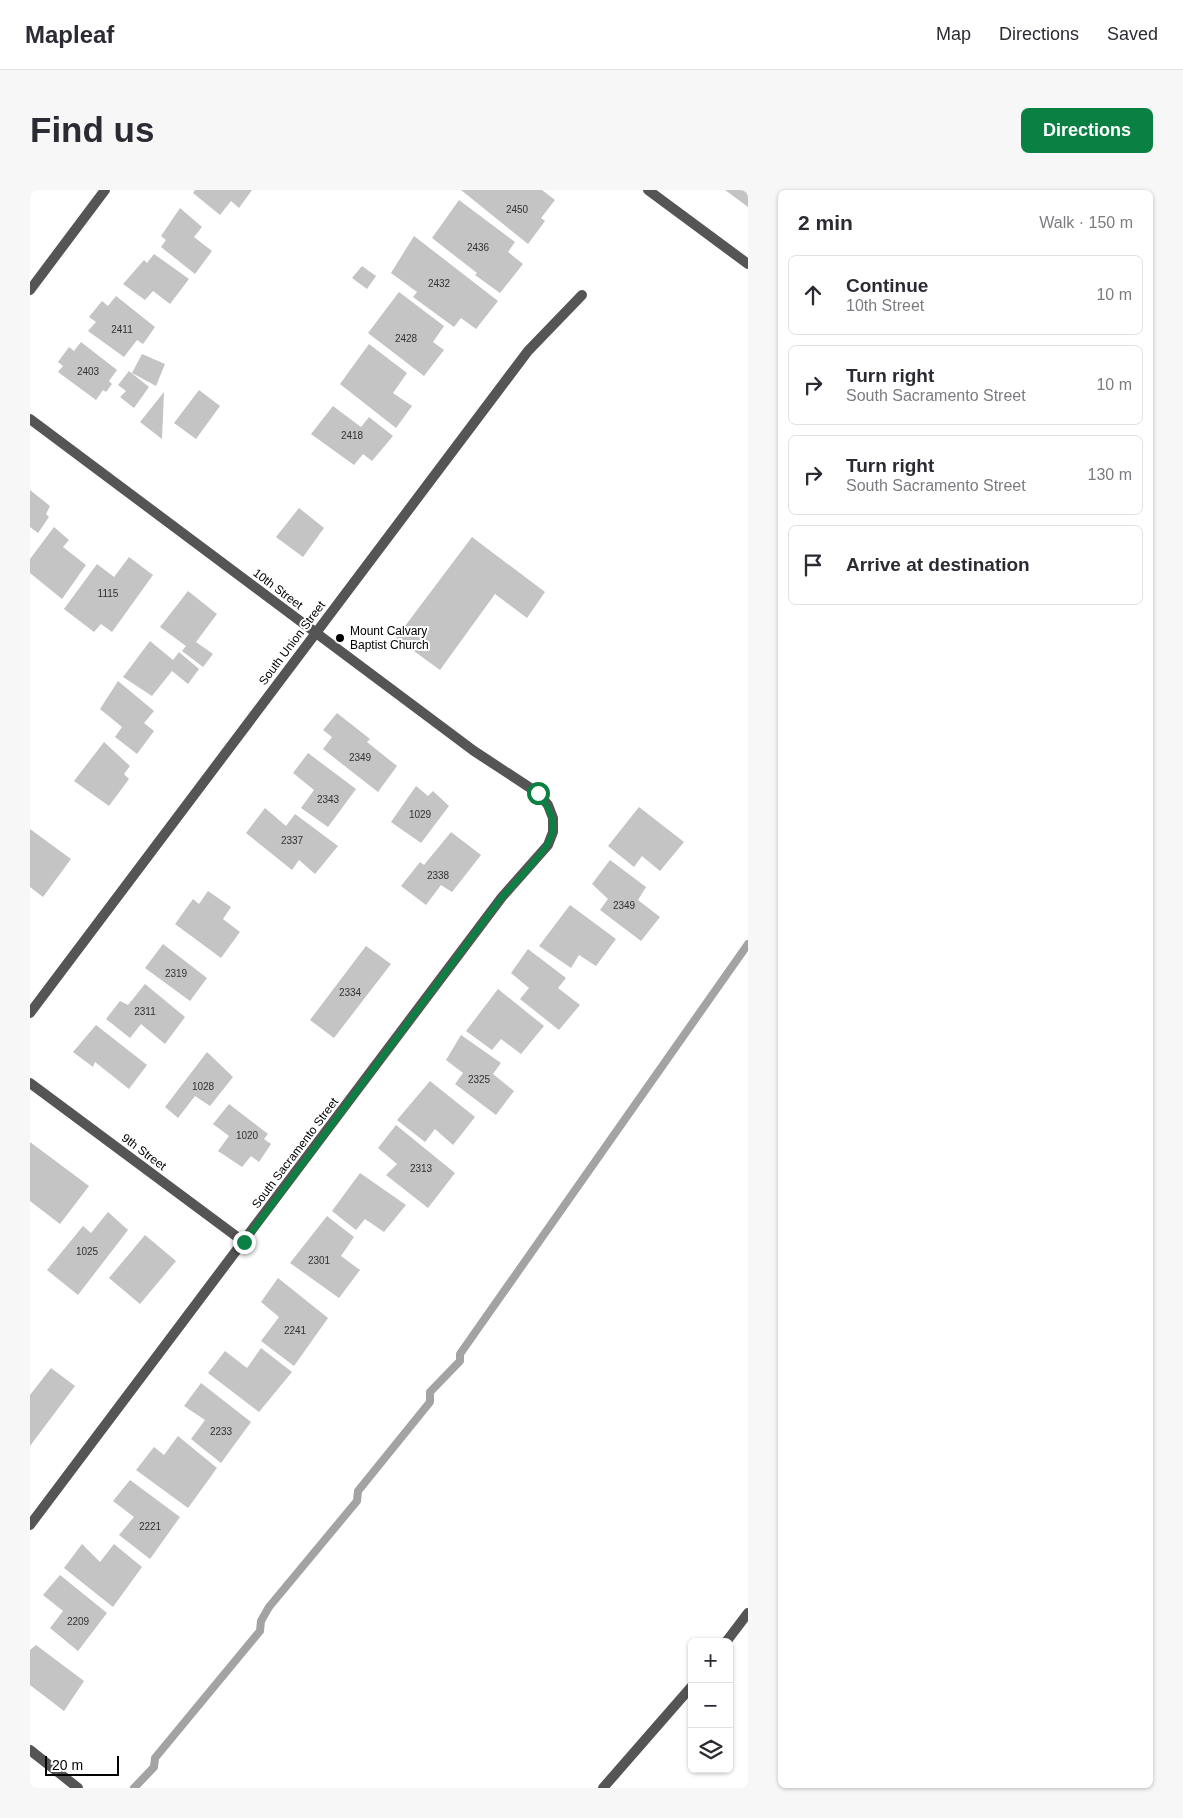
<!DOCTYPE html>
<meta charset="utf-8">
<style>
body{margin:0;font-family:Arial,sans-serif;background:#f7f7f7;color:#2b2b33}
.controls{position:absolute;right:15px;bottom:15px;display:grid;overflow:hidden;border-radius:8px;box-shadow:0 1px 4px #0004}
.controls button{width:45px;height:45px;display:grid;place-items:center;padding:0;border:0;border-bottom:1px solid #e1e1e2;background:#fff;color:#2b2b33;font:25px sans-serif}
.scale{position:absolute;left:15px;bottom:12px;width:74px;box-sizing:border-box;padding-left:5px;border:2px solid #000;border-top:0;font-size:14px;line-height:18px;white-space:nowrap;color:#000;-webkit-text-stroke:4px #fff;paint-order:stroke}
.stop{position:absolute;width:15px;height:15px;margin:-11px;border:4px solid #0b8043;border-radius:50%;background:#fff}
.stop.end{background:#0b8043;border-color:#fff;box-shadow:0 1px 5px #0008}
.list{margin:0;padding:0;list-style:none}
h2{display:flex;justify-content:space-between;align-items:center;height:65px;margin:0;padding:0 20px;font-size:21px}
h2 small{font-size:16px;font-weight:400;color:#7c7c81}
.list li{display:grid;grid-template-columns:32px 1fr auto;gap:15px;align-items:center;box-sizing:border-box;height:80px;margin:0 10px 10px;padding:0 10px;border:1px solid #e1e1e2;border-radius:8px}
.list b{display:block;font-size:19px;white-space:nowrap}
.list p{margin:0;font-size:16px;white-space:nowrap;color:#7c7c81}
.list em{font-size:16px;font-style:normal;color:#7c7c81}
.icon{flex:none;width:28px;height:28px;fill:none;stroke:currentColor;stroke-width:2;stroke-linecap:round;stroke-linejoin:round}
.map{position:relative;flex:none;width:718px;height:1598px;overflow:hidden;border-radius:8px}
header{display:flex;align-items:center;gap:30px;box-sizing:border-box;height:70px;padding:0 25px;background:#fff;border-bottom:1px solid #e1e1e2}
header strong{font-size:24px}
nav{display:flex;gap:28px;margin-inline-start:auto;font-size:18px}
.intro{display:flex;align-items:center;justify-content:space-between;box-sizing:border-box;height:120px;padding:0 30px}
h1{margin:0;font-size:35px}
.button{padding:12px 22px;border-radius:8px;background:#0b8043;color:#fff;font-size:18px;font-weight:700}
main{display:flex;gap:30px;padding:0 30px}
aside{flex:1;background:#fff;border-radius:8px;box-shadow:0 1px 4px #0004}
.map>svg:first-child{display:block}
</style>
<header>
<strong>Mapleaf</strong>
<nav><a>Map</a><a>Directions</a><a>Saved</a></nav>
</header>
<div class="intro"><h1>Find us</h1><a class="button">Directions</a></div>
<main>
<div class="map">
<svg width="718" height="1598" viewBox="0 0 718 1598">
<rect width="100%" height="100%" fill="#fff"/>
<g fill="none" stroke-linecap="round" stroke-linejoin="round">
<path stroke="#a3a3a3" stroke-width="8" d="M104,1598L124,1577L125,1568L230,1441L231,1431L239,1417L327,1311L328,1301L400,1212V1202L430,1171V1164L718,754"/>
</g>
<g fill="#c4c4c4">
<path d="M165,0H222L209,18L201,11L190,25L163,3Z"/>
<path d="M431,0H512L525,10L511,28L515,31L498,54Z"/>
<path d="M695,0H718V17Z"/>
<path d="M429,10L485,52L478,62L493,74L470,103L445,85L447,83L402,48Z"/>
<path d="M150,18L172,37L164,47L182,61L165,84L131,57L136,50L131,46Z"/>
<path d="M384,46L468,111L446,139L431,128L424,137L383,107L387,102L361,83Z"/>
<path d="M124,64L159,89L140,114L123,101L115,110L93,94L114,70L117,73Z"/>
<path d="M332,76L346,86L337,99L322,88Z"/>
<path d="M369,102L414,136L403,152L414,160L394,186L338,143Z"/>
<path d="M86,106L125,137L113,154L107,150L94,167L58,141L66,132L59,127L72,111L78,116Z"/>
<path d="M51,152L87,180L79,191L82,194L76,202L73,200L66,210L28,182L33,176L28,172L39,157L44,161Z"/>
<path d="M339,154L377,183L363,203L382,216L366,238L310,194Z"/>
<path d="M112,164L135,174L126,196L102,183Z"/>
<path d="M99,181L119,197L104,218L90,207L96,201L88,195Z"/>
<path d="M169,200L190,216L166,249L144,233Z"/>
<path d="M134,202L132,249L110,232Z"/>
<path d="M303,216L331,237L339,227L363,246L342,271L333,264L324,275L281,244Z"/>
<path d="M0,300L20,316L16,324L19,327L8,343L0,337Z"/>
<path d="M269,318L294,338L273,367L246,347Z"/>
<path d="M24,337L39,350L33,357L56,375L32,409L0,383V369Z"/>
<path d="M442,347L515,402L497,428L465,404L410,480L366,448Z"/>
<path d="M99,367L123,385L82,442L71,434L64,442L34,419L67,374L84,387Z"/>
<path d="M158,401L187,424L166,452L183,464L173,477L152,461L156,456L130,437Z"/>
<path d="M120,451L143,470L149,462L169,479L158,494L142,481L122,506L93,487Z"/>
<path d="M88,491L124,521L114,533L124,541L107,564L85,547L92,537L70,519Z"/>
<path d="M307,523L340,549L337,552L367,576L348,602L293,559L302,547L293,540Z"/>
<path d="M74,552L100,576L94,584L99,589L79,616L44,591Z"/>
<path d="M278,563L326,599L298,637L271,618L284,600L263,583Z"/>
<path d="M386,596L398,606L403,601L419,616L391,653L361,632Z"/>
<path d="M609,617L654,652L630,681L612,666L604,677L578,656Z"/>
<path d="M235,618L256,636L265,624L308,656L285,684L269,670L262,680L216,643Z"/>
<path d="M0,639L41,669L13,707L0,697Z"/>
<path d="M421,642L451,665L422,702L411,695L396,715L371,696L390,672L394,675Z"/>
<path d="M580,670L616,697L608,710L630,727L611,751L570,720L578,709L562,694Z"/>
<path d="M178,701L201,717L193,729L210,742L191,768L145,734L163,709L169,714Z"/>
<path d="M540,715L586,749L566,776L549,765L541,778L509,756Z"/>
<path d="M133,754L177,788L160,811L115,778Z"/>
<path d="M336,756L361,774L304,848L280,830Z"/>
<path d="M498,759L536,788L528,798L550,815L529,840L490,809L499,798L481,783Z"/>
<path d="M115,794L155,827L135,854L111,834L100,848L76,829L90,811L98,815Z"/>
<path d="M468,799L514,836L491,864L471,849L462,860L436,841Z"/>
<path d="M66,835L117,875L99,899L65,872L63,877L43,862Z"/>
<path d="M431,845L471,873L463,884L484,901L466,925L425,894L433,883L416,870Z"/>
<path d="M177,862L203,887L180,916L165,906L148,928L135,917Z"/>
<path d="M400,891L445,927L423,955L405,939L395,952L367,930Z"/>
<path d="M199,914L238,944L234,949L241,954L229,972L221,966L212,977L188,961L199,946L183,934Z"/>
<path d="M366,935L425,983L398,1018L356,985L367,974L348,958Z"/>
<path d="M0,952L59,996L30,1034L0,1011Z"/>
<path d="M330,983L376,1015L354,1042L335,1029L326,1040L302,1021Z"/>
<path d="M78,1022L98,1040L48,1105L17,1080L53,1036L61,1043Z"/>
<path d="M297,1026L324,1047L311,1066L330,1080L309,1108L260,1073Z"/>
<path d="M115,1045L146,1071L110,1114L79,1088Z"/>
<path d="M248,1088L298,1128L264,1176L231,1151L249,1127L231,1112Z"/>
<path d="M231,1158L262,1182L229,1222L178,1183L195,1161L217,1178Z"/>
<path d="M21,1178L45,1196L0,1256V1205Z"/>
<path d="M171,1193L221,1232L191,1273L161,1249L175,1230L154,1216Z"/>
<path d="M148,1246L187,1278L158,1318L106,1280L124,1257L134,1265Z"/>
<path d="M100,1290L150,1327L120,1369L89,1345L104,1327L83,1311Z"/>
<path d="M52,1354L70,1372L84,1354L112,1377L83,1417L34,1378Z"/>
<path d="M30,1385L77,1423L48,1461L20,1438L33,1421L13,1405Z"/>
<path d="M6,1455L54,1491L34,1521L0,1495V1460Z"/>
</g>
<g fill="none" stroke-linecap="round" stroke-linejoin="round">
<g stroke="#555" stroke-width="10">
<path d="M618,0L718,74"/>
<path d="M696,1452L718,1423"/>
<path d="M573,1598L662,1496"/>
</g>
<g stroke="#555" stroke-width="10">
<path d="M0,100L75,0"/>
<path d="M0,229L444,561L508,603L518,615L523,628V642L518,655L472,707L0,1335"/>
<path d="M0,823L498,161L552,105"/>
<path d="M0,893L214,1052"/>
<path d="M0,1560L48,1598"/>
</g>
</g>
<g fill="none" stroke-linecap="round" stroke-linejoin="round">
<path stroke="#0b8043" stroke-width="6" d="M214,1052L472,707C482,696 492,686 501,675C526,647 532,634 508,603"/>
</g>
<circle fill="#000" stroke="#fff" stroke-width="2" cx="310" cy="448" r="5"/>
<g text-anchor="middle" stroke-width="4" stroke-linejoin="round" paint-order="stroke">
<g font-size="10" fill="#313131">
<text x="487" y="23">2450</text>
<text x="448" y="61">2436</text>
<text x="409" y="97">2432</text>
<text x="92" y="143">2411</text>
<text x="376" y="152">2428</text>
<text x="58" y="185">2403</text>
<text x="322" y="249">2418</text>
<text x="78" y="407">1115</text>
<text x="330" y="571">2349</text>
<text x="298" y="613">2343</text>
<text x="390" y="628">1029</text>
<text x="262" y="654">2337</text>
<text x="408" y="689">2338</text>
<text x="594" y="719">2349</text>
<text x="146" y="787">2319</text>
<text x="320" y="806">2334</text>
<text x="115" y="825">2311</text>
<text x="449" y="893">2325</text>
<text x="173" y="900">1028</text>
<text x="217" y="949">1020</text>
<text x="391" y="982">2313</text>
<text x="57" y="1065">1025</text>
<text x="289" y="1074">2301</text>
<text x="265" y="1144">2241</text>
<text x="191" y="1245">2233</text>
<text x="120" y="1340">2221</text>
<text x="48" y="1435">2209</text>
</g>
<g font-size="12" fill="#000" stroke="#fff">
<text transform="translate(248 399) rotate(37)" y="4">10th Street</text>
<text transform="translate(262 453) rotate(-53)" y="4">South Union Street</text>
<text transform="translate(114 962) rotate(37)" y="4">9th Street</text>
<text transform="translate(265 963) rotate(-53)" y="4">South Sacramento Street</text>
</g>
<g font-size="12" fill="#000" stroke="#fff" text-anchor="start">
<text x="320" y="445">Mount Calvary<tspan x="320" dy="14">Baptist Church</tspan></text>
</g>
</g>
</svg>
<div class="controls">
<button>+</button>
<button>−</button>
<button><svg class="icon" aria-label="layers" viewBox="0 0 24 24"><path d="M12 4l9 5-9 5-9-5zM3 14l9 5 9-5"/></svg></button>
</div>
<div class="scale">20 m</div>
<div class="stop" style="left:508px;top:603px"></div>
<div class="stop end" style="left:214px;top:1052px"></div>
</div>
<aside>
<h2>2 min<small>Walk · 150 m</small></h2>
<ul class="list">
<li><svg class="icon" aria-label="ahead" viewBox="0 0 24 24"><path d="M12 20V5M6 11l6-6 6 6"/></svg><div><b>Continue</b><p>10th Street</p></div><em>10 m</em></li>
<li><svg class="icon" aria-label="right" viewBox="0 0 24 24"><path d="M7 20v-9h11M14 6l5 5-5 5"/></svg><div><b>Turn right</b><p>South Sacramento Street</p></div><em>10 m</em></li>
<li><svg class="icon" aria-label="right" viewBox="0 0 24 24"><path d="M7 20v-9h11M14 6l5 5-5 5"/></svg><div><b>Turn right</b><p>South Sacramento Street</p></div><em>130 m</em></li>
<li><svg class="icon" aria-label="arrive" viewBox="0 0 24 24"><path d="M6 21V4h12l-3 4 3 4H6"/></svg><div><b>Arrive at destination</b></div></li>
</ul>
</aside>
</main>
